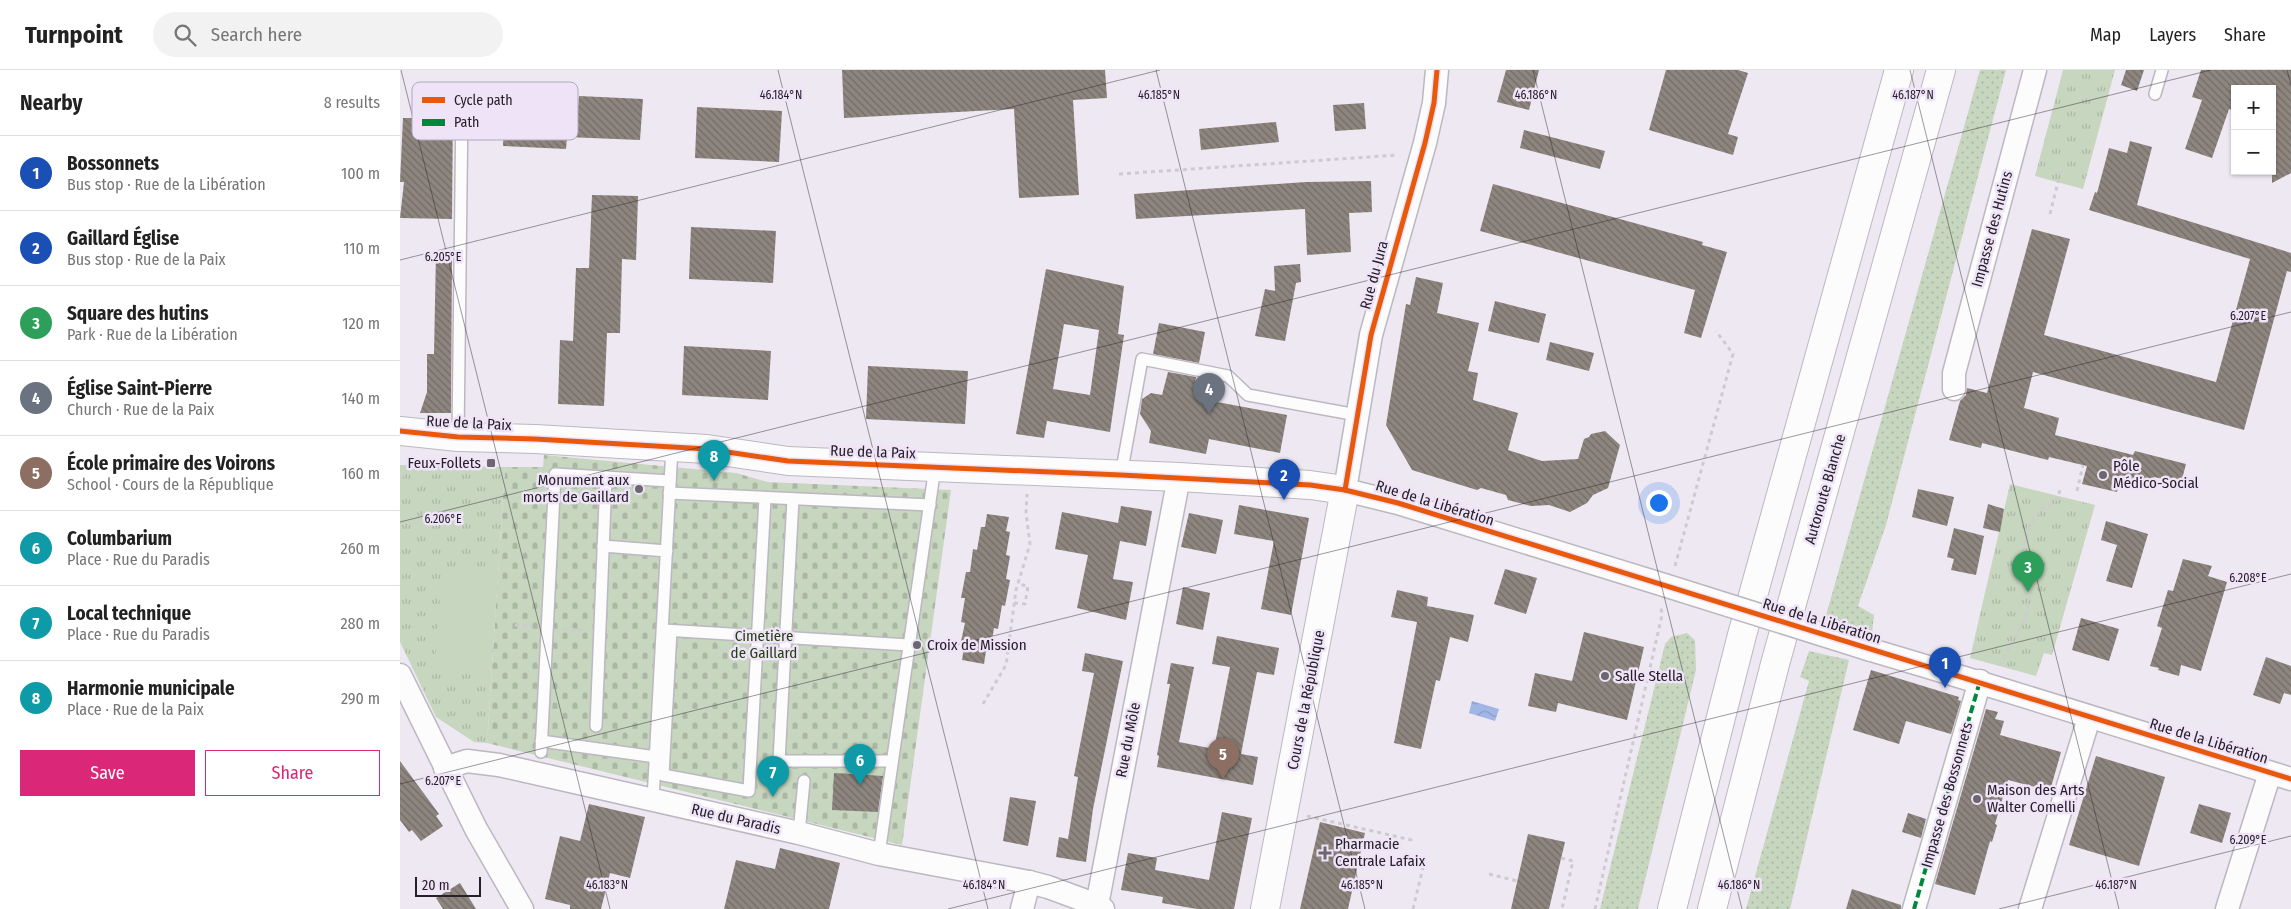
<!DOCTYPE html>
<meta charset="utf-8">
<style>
body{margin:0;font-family:"Fira Sans Condensed",sans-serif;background:#f2f2f2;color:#222}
.controls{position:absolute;right:15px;top:15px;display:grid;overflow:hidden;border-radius:0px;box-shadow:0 1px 4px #0004}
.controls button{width:45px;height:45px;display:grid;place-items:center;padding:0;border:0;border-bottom:1px solid #e0e0e0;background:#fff;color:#222;font:25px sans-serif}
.scale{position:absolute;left:15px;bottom:12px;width:66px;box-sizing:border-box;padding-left:5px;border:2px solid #252128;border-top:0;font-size:14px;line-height:18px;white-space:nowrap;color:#252128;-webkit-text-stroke:4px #efe3f8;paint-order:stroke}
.you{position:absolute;left:1258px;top:432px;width:18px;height:18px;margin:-12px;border:4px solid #fff;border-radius:50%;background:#1a73e8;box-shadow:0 0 0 8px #1a73e833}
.badge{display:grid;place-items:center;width:32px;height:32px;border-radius:50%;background:#db2777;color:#fff;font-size:16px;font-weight:700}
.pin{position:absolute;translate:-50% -41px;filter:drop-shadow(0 1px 2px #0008)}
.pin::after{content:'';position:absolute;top:26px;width:18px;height:15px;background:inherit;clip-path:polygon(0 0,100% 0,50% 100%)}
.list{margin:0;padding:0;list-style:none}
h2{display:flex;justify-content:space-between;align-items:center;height:65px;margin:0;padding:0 20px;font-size:21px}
h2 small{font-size:16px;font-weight:400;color:#767676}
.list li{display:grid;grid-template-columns:32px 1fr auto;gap:15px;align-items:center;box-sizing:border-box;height:75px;padding:0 20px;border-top:1px solid #e0e0e0}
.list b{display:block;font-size:19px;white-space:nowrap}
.list p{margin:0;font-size:16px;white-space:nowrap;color:#767676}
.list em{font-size:16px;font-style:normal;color:#767676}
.actions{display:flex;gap:10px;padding:15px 20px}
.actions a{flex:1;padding:11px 0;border:1px solid #db2777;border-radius:0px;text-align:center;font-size:18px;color:#db2777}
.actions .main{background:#db2777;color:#fff}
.icon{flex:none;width:28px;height:28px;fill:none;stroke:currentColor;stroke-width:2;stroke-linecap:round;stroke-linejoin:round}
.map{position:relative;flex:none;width:1891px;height:839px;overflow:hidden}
header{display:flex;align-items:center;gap:30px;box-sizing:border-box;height:70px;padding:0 25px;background:#fff;border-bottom:1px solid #e0e0e0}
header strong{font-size:24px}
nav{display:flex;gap:28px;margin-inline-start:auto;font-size:18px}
.search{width:350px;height:45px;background:#f2f2f2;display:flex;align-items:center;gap:12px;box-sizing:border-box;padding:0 18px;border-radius:28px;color:#767676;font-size:19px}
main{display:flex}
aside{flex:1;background:#fff}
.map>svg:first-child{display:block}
</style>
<header>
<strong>Turnpoint</strong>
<div class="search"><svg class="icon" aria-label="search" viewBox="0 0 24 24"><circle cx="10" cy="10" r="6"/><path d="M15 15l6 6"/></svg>Search here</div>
<nav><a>Map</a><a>Layers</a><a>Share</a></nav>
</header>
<main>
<aside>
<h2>Nearby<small>8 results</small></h2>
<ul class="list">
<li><span class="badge" style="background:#1a4fb4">1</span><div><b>Bossonnets</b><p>Bus stop · Rue de la Libération</p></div><em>100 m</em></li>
<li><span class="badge" style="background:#1a4fb4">2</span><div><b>Gaillard Église</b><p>Bus stop · Rue de la Paix</p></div><em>110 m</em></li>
<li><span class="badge" style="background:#2e9e5b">3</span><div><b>Square des hutins</b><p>Park · Rue de la Libération</p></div><em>120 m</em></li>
<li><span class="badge" style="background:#6b7280">4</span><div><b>Église Saint-Pierre</b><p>Church · Rue de la Paix</p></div><em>140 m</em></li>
<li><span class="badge" style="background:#8d6e63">5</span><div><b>École primaire des Voirons</b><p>School · Cours de la République</p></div><em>160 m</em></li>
<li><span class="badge" style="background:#0f9aa8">6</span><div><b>Columbarium</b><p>Place · Rue du Paradis</p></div><em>260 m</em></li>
<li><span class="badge" style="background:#0f9aa8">7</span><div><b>Local technique</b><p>Place · Rue du Paradis</p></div><em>280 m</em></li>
<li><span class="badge" style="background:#0f9aa8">8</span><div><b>Harmonie municipale</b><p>Place · Rue de la Paix</p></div><em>290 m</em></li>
</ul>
<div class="actions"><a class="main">Save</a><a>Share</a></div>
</aside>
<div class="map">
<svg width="1891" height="839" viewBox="0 0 1891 839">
<defs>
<pattern id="grass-dots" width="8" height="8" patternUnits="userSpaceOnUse" patternTransform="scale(1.25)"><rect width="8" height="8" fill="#c7d6bf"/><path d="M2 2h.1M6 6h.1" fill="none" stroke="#abb7a4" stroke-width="1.8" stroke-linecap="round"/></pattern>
<pattern id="cemetery-stones" width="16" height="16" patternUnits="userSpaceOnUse" patternTransform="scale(1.25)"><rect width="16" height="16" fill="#c7d6bf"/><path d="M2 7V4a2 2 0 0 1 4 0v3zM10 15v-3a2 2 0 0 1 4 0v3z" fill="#abb7a4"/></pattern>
<pattern id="park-tufts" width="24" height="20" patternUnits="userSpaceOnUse" patternTransform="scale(1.25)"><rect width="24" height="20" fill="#c7d6bf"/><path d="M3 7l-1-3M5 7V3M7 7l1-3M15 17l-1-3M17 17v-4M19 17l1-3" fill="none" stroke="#abb7a4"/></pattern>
<pattern id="water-waves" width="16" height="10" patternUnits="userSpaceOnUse" patternTransform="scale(1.25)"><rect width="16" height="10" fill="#a2b6e6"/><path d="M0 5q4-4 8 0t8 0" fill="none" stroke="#8b9cc5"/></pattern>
<pattern id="building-back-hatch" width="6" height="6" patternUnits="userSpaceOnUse" patternTransform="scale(1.25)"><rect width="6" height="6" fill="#8d857e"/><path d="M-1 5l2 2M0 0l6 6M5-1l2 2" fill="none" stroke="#736c67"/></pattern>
</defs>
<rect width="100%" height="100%" fill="#eee8f3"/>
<g fill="url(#grass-dots)">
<path d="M1580,0H1606L1486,455L1458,536L1474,545L1472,564L1425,549Z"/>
<path d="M1287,563L1295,570L1296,600L1238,839H1200L1265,574L1271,567Z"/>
<path d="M1409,581L1449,590L1390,839H1346L1409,611L1400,607Z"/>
</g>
<path fill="url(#cemetery-stones)" d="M144,385L336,403L368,412L551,420L502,775L87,673L105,397H143Z"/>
<g fill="url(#park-tufts)">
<path d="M1663,0H1715L1683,119L1635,106Z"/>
<path d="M0,395L105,397L87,673L74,672L36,647L0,572Z"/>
<path d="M1610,414L1695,435L1652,585L1644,583L1636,606L1570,588Z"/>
</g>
<path fill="#c7d6bf" d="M42,499L98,503L91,601L35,597Z"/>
<path fill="url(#water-waves)" d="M1072,631L1099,639L1095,651L1069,643Z"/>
<g fill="url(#building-back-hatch)" fill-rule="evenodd">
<path d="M442,0H705L707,28L673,30L679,125L619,128L614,39L444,48Z"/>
<path d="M1106,0H1139L1129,40L1097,32Z"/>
<path d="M1266,0H1338L1348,3L1328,64L1338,67L1333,85L1249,60Z"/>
<path d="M1726,0H1744L1737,21L1721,15Z"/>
<path d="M1801,0H1891V103L1872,113V19H1835V41L1829,39L1812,88L1785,79L1802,30L1792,27Z"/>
<path d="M179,26L243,29L240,70L167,67L166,79L103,76L105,34L178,38Z"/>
<path d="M964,33L966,59L935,61L933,35Z"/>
<path d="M29,36H53L52,149L0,148L4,112H0L3,48H29Z"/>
<path d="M297,37L382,41L379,92L295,88Z"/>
<path d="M876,52L879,72L801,80L799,59Z"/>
<path d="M1124,60L1205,81L1200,99L1120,78Z"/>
<path d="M1730,71L1752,77L1737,135L1891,183V202L1887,201L1844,360L1633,302L1624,338L1659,348L1655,365L1733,385L1735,381L1786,394L1781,413L1754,407L1752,416L1720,407L1717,422L1682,414L1687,396L1649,387L1648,390L1582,373L1581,378L1549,370L1560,331L1566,325L1567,318L1587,323L1632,159L1670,169L1644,265L1816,312L1850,189L1689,140L1695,122L1697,123L1709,78L1727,83Z"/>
<path d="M971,111L972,142L949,143L951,182L907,185L905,139L736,149L734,124L906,112Z"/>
<path d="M1093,114L1303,172L1302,175L1327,182L1301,268L1284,263L1295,220L1080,161Z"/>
<path d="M192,125L238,126L236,190L222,189L220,263H207L204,336L158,334L160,270L173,271L176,198H189Z"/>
<path d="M291,157L376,161L373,213L289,209Z"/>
<path d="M36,183L52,184L51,343H20L27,322V284H34Z"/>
<path d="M900,194L901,212L896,213L885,271L855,266L865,219L875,221L874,196Z"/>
<path d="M646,199L724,216L718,264L724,265L710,362L647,351L644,368L616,364ZM664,254L699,260L690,325L653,319Z"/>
<path d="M1016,207L1043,213L1037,243L1079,253L1068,301L1078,303L1073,330L1118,343L1108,380L1142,391L1178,389L1184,369L1189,367L1191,364L1205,361L1220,375L1208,418L1193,425L1187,433L1170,442L1149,435L1131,436L1108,430L1106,425L1081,418L1077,420L1012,400L986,355L1006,234L1010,235Z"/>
<path d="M1095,231L1146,244L1139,273L1088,261Z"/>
<path d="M759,253L805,262L799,293L753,284Z"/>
<path d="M1150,272L1194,283L1189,301L1146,290Z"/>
<path d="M284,276L371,281L368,330L282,325Z"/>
<path d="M468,296L568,301L565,354L466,349Z"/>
<path d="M768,302L796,307L795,312L820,317L817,332L887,345L880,383L809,369L806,384L749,373L751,361L740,344L742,329L751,323L762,325Z"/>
<path d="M1518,419L1554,427L1547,456L1512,447Z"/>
<path d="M1588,434L1604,439L1600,462L1583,458Z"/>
<path d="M839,435L909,448L891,545L861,539L874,471L834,464Z"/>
<path d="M721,436L752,441L746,476L720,471L713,509L733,512L726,550L677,538L688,485L655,479L662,442L718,453Z"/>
<path d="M789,443L823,450L816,484L781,477Z"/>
<path d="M587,444L609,447L606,461L610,462L606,485L610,486L606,509L610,510L605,536L602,535L598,559L594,558L590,582L586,581L584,594L562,590L564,577L560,576L565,553L561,552L565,528H561L566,502H570L573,479L577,480L581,457H585Z"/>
<path d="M1706,451L1748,464L1732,518L1706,511L1717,475L1701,470Z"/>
<path d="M1554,458L1584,466L1576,505L1551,500L1554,489L1547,487Z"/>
<path d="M1783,489L1812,496L1808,506L1827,512L1801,601L1781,595L1779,606L1758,600L1759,598L1750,596L1762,558L1757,556L1768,520L1773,521Z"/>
<path d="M1105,499L1137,508L1126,544L1094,534Z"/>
<path d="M783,517L810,523L803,560L776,554Z"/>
<path d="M997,520L1028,527L1027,536L1074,545L1068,572L1050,567L1040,611L1036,610L1021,679L994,673L1017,552L991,547Z"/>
<path d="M1681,548L1719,559L1709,591L1672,580Z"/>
<path d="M1184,562L1244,577L1227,650L1158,633L1156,642L1128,636L1135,603L1172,611Z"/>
<path d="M817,566L879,578L874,605L857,602L841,684L858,687L853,715L757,697L759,686L757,685L770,614H767L771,593L794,597L779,672L814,679L830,597L812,594Z"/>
<path d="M685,583L723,591L693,739L686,792L656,787L659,767L668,769L678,707L674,706L694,603L682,601Z"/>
<path d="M1866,587L1891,596V625L1884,623L1880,634L1853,625Z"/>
<path d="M1471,600L1559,627L1558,630L1561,631L1551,664L1506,651L1499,674L1453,660Z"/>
<path d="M1586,639L1598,642L1595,649L1604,651L1600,665L1661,682L1650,721L1608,710L1595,754L1597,755L1592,772L1590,771L1575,825L1535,814Z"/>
<path d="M1696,686L1765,707L1739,796L1669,775Z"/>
<path d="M0,691L39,744L36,746L43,756L21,771L12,760L9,762L0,750Z"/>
<path d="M434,703L483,706L478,742L432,740Z"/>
<path d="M610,727L636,731L628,776L603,771Z"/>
<path d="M189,734L245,747L230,808L210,803L201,839H170V835L145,829L160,766L180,771Z"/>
<path d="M1799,734L1831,743L1822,773L1790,763Z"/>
<path d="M822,742L852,748L834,839H797L762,833L763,827L721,820L728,783L757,788L755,800L809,810Z"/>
<path d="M1508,743L1526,749L1521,768L1502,762Z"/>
<path d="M920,752L965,763L948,839H900Z"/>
<path d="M1128,764L1165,772L1149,839H1111Z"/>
<path d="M380,778L440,793L429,839H324L336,790L375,799Z"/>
<path d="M60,813L76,839H43L36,828Z"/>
<path d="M1452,819L1501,835V839H1446Z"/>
</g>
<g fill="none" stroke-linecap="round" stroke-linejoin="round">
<defs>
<g id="lane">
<path d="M1755,24L1762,0"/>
<path d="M58,367L62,35"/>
<path d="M721,405L742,289L828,306L848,325L957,345"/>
<path d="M269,423L530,435"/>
<path d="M393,429L379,691H492"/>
<path d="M203,476L267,481"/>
<path d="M264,560L509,575"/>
<path d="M271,561L263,705L349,721L365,428"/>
<path d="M196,656L206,407"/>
<path d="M141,671L256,687"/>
<path d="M141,682L155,404L270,411"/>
<path d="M253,730L272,377"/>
<path d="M399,763L404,711"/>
<path d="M479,784L535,397"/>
</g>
<g id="street">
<path d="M1037,0L1034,33L1025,73L971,265L945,420L998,433L1264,515"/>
<path d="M1554,319V303L1635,0"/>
<path d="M1471,580C1611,621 1751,666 1891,709"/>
<path d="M0,605L76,759L122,839"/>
<path d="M45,698L67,691L99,695L399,763L479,784L629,812L648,817L697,835L703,839"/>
<path d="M697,835L779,407"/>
<path d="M622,839L629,812"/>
<path d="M1514,839L1580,611"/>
<path d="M1630,839L1689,648"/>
<path d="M1827,839L1870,703"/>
</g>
<path id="secondary" d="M0,361L58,367L135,369L307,379L388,391L779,407L910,415L945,420L865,839"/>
<g id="highway">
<path d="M1272,839L1342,565L1499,0"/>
<path d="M1312,839L1375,594L1541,0"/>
</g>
</defs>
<use href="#lane" stroke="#bcb7c0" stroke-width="14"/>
<use href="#street" stroke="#bcb7c0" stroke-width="25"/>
<use href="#secondary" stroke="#bcb7c0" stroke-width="30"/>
<use href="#highway" stroke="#bcb7c0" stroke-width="30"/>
<g stroke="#cdcbcf" stroke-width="3" stroke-dasharray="4 4" stroke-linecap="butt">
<path d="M719,104L998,85"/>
<path d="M1650,144L1661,100"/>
<path d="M0,408L15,393L13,387"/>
<path d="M1759,416L1761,408"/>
<path d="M1677,421L1683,395"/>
<path d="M1275,496L1333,284L1316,261"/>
<path d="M614,533L625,534L628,516L618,514"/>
<path d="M115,555L132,556"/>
<path d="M163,559L184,560"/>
<path d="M1600,596C1607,576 1624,560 1628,538C1632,513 1620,489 1626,469C1628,461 1631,450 1637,444C1649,430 1655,439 1661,417"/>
<path d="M583,634L606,595L616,520L630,474L626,443L627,424"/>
<path d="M907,746L1016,771"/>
<path d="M1161,788L1173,791L1162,839"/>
<path d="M1089,804L1117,811"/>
<path d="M1013,839L1025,789"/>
<path d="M1195,839L1262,545L1261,537"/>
</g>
<use href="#lane" stroke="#fcfcfd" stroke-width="11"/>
<use href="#street" stroke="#fcfcfd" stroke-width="22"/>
<use href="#secondary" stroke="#fcfcfd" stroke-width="28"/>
<use href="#highway" stroke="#fcfcfd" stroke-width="28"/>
<defs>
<path id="street-bridge" d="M1264,515L1471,580"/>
</defs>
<use href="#street-bridge" stroke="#bcb7c0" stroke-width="25" stroke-linecap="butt"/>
<use href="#street-bridge" stroke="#fcfcfd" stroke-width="22"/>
<path stroke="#00873e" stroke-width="4" stroke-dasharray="8 4" stroke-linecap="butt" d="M1514,839L1580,611"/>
<defs>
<g id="cycleway">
<path d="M0,361L58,367L135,369L307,379L388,391L721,405L910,415L945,420L998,433L1891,709"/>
<path d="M945,420L971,265L1025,73L1034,33L1037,0"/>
</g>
</defs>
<use href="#cycleway" stroke="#efe3f8" stroke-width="8"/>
<use href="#cycleway" stroke="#e8590c" stroke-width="5"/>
</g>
<path fill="none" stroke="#252128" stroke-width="1" stroke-opacity="0.45" d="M1,0L210,839M378,0L588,839M756,0L965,839M1133,0L1342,839M1510,0L1719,839M1887,0L1891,15M0,190L760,0M0,452L1811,0M0,714L1891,242M548,839L1891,504M1599,839L1891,766"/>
<g fill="#6b676f" stroke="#efe3f8" stroke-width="2">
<rect x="86" y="388" width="10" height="10" rx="2.5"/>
<circle cx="1703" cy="405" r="5"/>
<circle cx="239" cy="419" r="5"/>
<circle cx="517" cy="575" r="5"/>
<circle cx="1205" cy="606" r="5"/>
<circle cx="1577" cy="729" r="5"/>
<path d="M922.5 775.5h5v5h5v5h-5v5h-5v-5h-5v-5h5z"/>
</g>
<g text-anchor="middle" stroke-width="5" stroke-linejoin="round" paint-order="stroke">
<g font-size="15" fill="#252128" stroke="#efe3f8">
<text transform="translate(1592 159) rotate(-75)" y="5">Impasse des Hutins</text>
<text transform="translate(974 205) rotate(-75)" y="5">Rue du Jura</text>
<text transform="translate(69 353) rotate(3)" y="5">Rue de la Paix</text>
<text transform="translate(473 382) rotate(2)" y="5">Rue de la Paix</text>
<text transform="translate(1425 419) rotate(-74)" y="5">Autoroute Blanche</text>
<text transform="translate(1035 433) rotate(17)" y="5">Rue de la Libération</text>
<text transform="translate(1422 551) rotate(17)" y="5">Rue de la Libération</text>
<text transform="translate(906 630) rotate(-79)" y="5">Cours de la République</text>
<text transform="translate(728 670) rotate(-79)" y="5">Rue du Môle</text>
<text transform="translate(1809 671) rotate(17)" y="5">Rue de la Libération</text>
<text transform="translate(1547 725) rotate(-74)" y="5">Impasse des Bossonnets</text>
<text transform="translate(336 749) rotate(13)" y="5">Rue du Paradis</text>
</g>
<g font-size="15" fill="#252128" stroke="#efe3f8" text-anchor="start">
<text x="81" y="398" text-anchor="end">Feux-Follets</text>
<text x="1713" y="401">Pôle<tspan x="1713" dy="17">Médico-Social</tspan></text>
<text x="229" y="415" text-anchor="end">Monument aux<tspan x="229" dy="17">morts de Gaillard</tspan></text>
<text x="527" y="580">Croix de Mission</text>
<text x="1215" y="611">Salle Stella</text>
<text x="1587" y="725">Maison des Arts<tspan x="1587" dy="17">Walter Comelli</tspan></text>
<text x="935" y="779">Pharmacie<tspan x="935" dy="17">Centrale Lafaix</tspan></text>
</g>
<g font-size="15" fill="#243f11" stroke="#efe3f8">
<text x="364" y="571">Cimetière<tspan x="364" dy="17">de Gaillard</tspan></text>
</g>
</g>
<rect x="12" y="12" width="166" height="58" rx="8" fill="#efe3f8" stroke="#b2a9ba" stroke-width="1"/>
<rect x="22" y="27" width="23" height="6" fill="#e8590c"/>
<rect x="22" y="49" width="23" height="7" fill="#00873e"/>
<g font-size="14" fill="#252128">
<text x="54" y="35">Cycle path</text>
<text x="54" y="57">Path</text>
</g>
<g font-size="12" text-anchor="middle" fill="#252128" stroke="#efe3f8" stroke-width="5" stroke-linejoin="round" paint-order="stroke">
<text x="381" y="29">46.184°N</text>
<text x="759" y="29">46.185°N</text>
<text x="1136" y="29">46.186°N</text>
<text x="1513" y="29">46.187°N</text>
<text x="43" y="191">6.205°E</text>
<text x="1848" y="250">6.207°E</text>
<text x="43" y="453">6.206°E</text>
<text x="1848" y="512">6.208°E</text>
<text x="43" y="715">6.207°E</text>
<text x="1848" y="774">6.209°E</text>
<text x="207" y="819">46.183°N</text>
<text x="584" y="819">46.184°N</text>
<text x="962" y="819">46.185°N</text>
<text x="1339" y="819">46.186°N</text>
<text x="1716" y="819">46.187°N</text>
</g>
</svg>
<div class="controls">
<button>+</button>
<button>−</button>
</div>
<div class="scale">20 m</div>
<div class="you"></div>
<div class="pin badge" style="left:1545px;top:618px;background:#1a4fb4">1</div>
<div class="pin badge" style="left:884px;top:430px;background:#1a4fb4">2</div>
<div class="pin badge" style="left:1628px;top:522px;background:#2e9e5b">3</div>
<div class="pin badge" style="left:809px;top:344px;background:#6b7280">4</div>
<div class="pin badge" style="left:823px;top:709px;background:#8d6e63">5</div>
<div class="pin badge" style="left:460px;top:715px;background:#0f9aa8">6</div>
<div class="pin badge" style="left:373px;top:727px;background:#0f9aa8">7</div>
<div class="pin badge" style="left:314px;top:411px;background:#0f9aa8">8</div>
</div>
</main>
